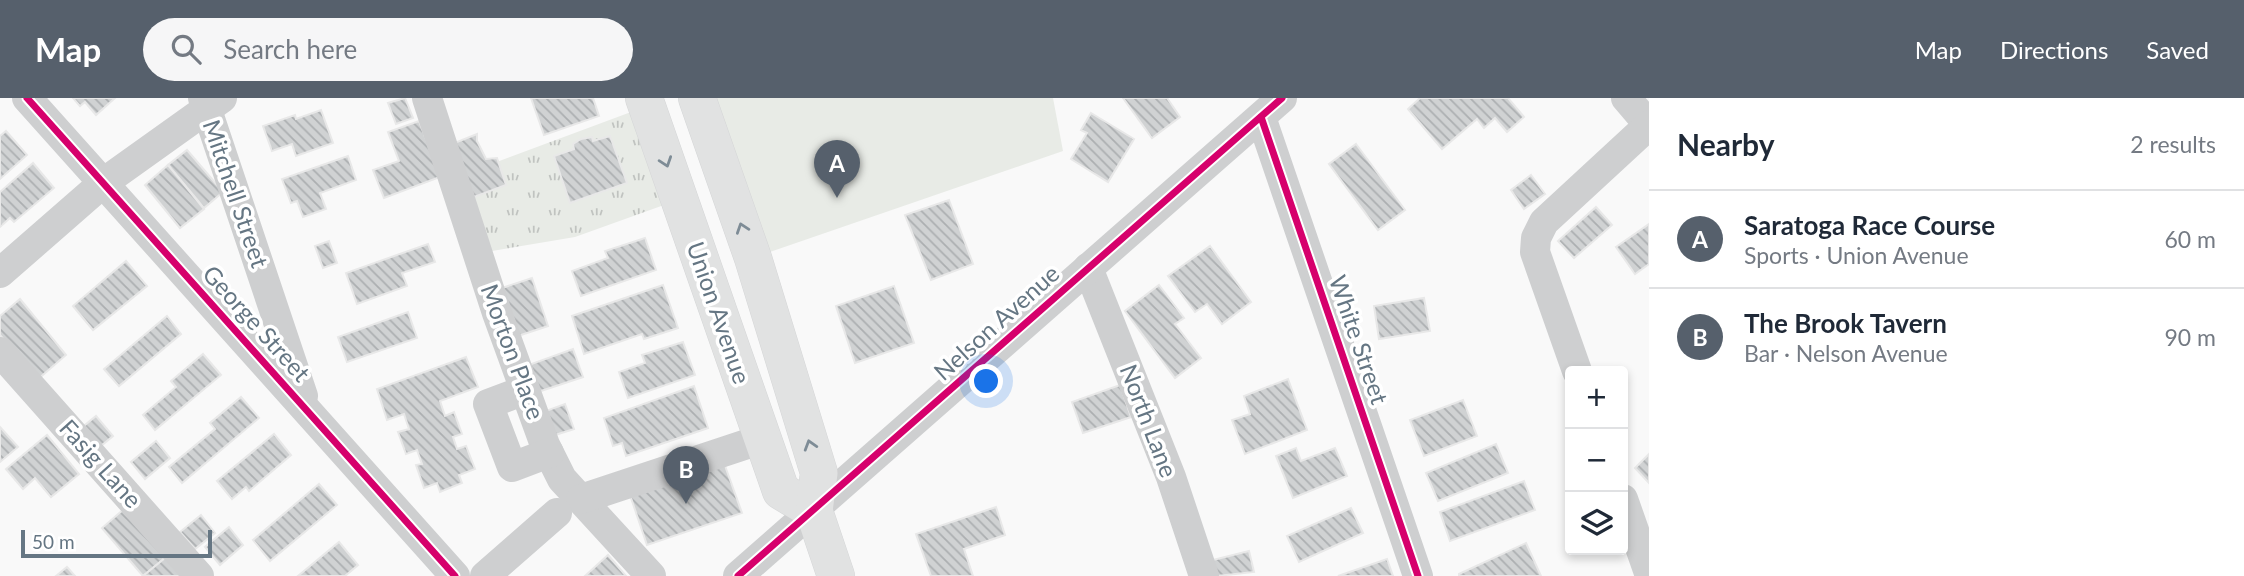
<!DOCTYPE html>
<meta charset="utf-8">
<style>
body{margin:0;font-family:Lato,sans-serif;background:#f6f6f7;color:#1f2937}
.controls{position:absolute;right:21px;bottom:21px;display:grid;overflow:hidden;border-radius:7px;box-shadow:0 4px 10px #0003}
.controls button{width:63px;height:63px;display:grid;place-items:center;padding:0;border:0;border-bottom:2px solid #e0e1e3;background:#fff;color:#1f2937;font:35px sans-serif}
.scale{position:absolute;left:21px;bottom:18px;width:191px;box-sizing:border-box;padding-left:7px;border:4px solid #657683;border-top:0;font-size:19px;line-height:24px;white-space:nowrap;color:#657683;-webkit-text-stroke:5px #fff;paint-order:stroke}
.you{position:absolute;left:987px;top:284px;width:24px;height:24px;margin:-18px;border:5px solid #fff;border-radius:50%;background:#1a73e8;box-shadow:0 0 0 10px #1a73e833}
.badge{display:grid;place-items:center;width:46px;height:46px;border-radius:50%;background:#56606c;color:#fff;font-size:23px;font-weight:700}
.pin{position:absolute;translate:-50% -58px;filter:drop-shadow(0 2px 4px #0008)}
.pin::after{content:'';position:absolute;top:37px;width:24px;height:21px;background:inherit;clip-path:polygon(0 0,100% 0,50% 100%)}
.list{margin:0;padding:0;list-style:none}
h2{display:flex;justify-content:space-between;align-items:center;height:91px;margin:0;padding:0 28px;font-size:30px}
h2 small{font-size:23px;font-weight:400;color:#747a83}
.list li{display:grid;grid-template-columns:46px 1fr auto;gap:21px;align-items:center;box-sizing:border-box;height:98px;padding:0 28px;border-top:2px solid #e0e1e3}
.list b{display:block;font-size:26px;white-space:nowrap}
.list p{margin:0;font-size:23px;white-space:nowrap;color:#747a83}
.list em{font-size:23px;font-style:normal;color:#747a83}
.icon{flex:none;width:38px;height:38px;fill:none;stroke:currentColor;stroke-width:2;stroke-linecap:round;stroke-linejoin:round}
.map{position:relative;flex:none;width:1649px;height:478px;overflow:hidden}
header{display:flex;align-items:center;gap:42px;box-sizing:border-box;height:98px;padding:0 35px;background:#56606c;color:#fff}
header strong{font-size:33px}
nav{display:flex;gap:38px;margin-inline-start:auto;font-size:24px}
.search{width:490px;height:63px;background:#f6f6f7;display:flex;align-items:center;gap:18px;box-sizing:border-box;padding:0 24px;border-radius:38px;color:#747a83;font-size:26px}
main{display:flex}
aside{flex:1;background:#fff}
.map>svg:first-child{display:block}
</style>
<header>
<strong>Map</strong>
<div class="search"><svg class="icon" aria-label="search" viewBox="0 0 24 24"><circle cx="10" cy="10" r="6"/><path d="M15 15l6 6"/></svg>Search here</div>
<nav><a>Map</a><a>Directions</a><a>Saved</a></nav>
</header>
<main>
<div class="map">
<svg width="1649" height="478" viewBox="0 0 1649 478">
<defs>
<pattern id="grass-tufts" width="24" height="20" patternUnits="userSpaceOnUse" patternTransform="scale(1.75)"><rect width="24" height="20" fill="#e8ebe6"/><path d="M3 7l-1-3M5 7V3M7 7l1-3M15 17l-1-3M17 17v-4M19 17l1-3" fill="none" stroke="#c0c3c0"/></pattern>
<pattern id="building-back-hatch" width="6" height="6" patternUnits="userSpaceOnUse" patternTransform="scale(1.75)"><rect width="6" height="6" fill="#d0d2d3"/><path d="M-1 5l2 2M0 0l6 6M5-1l2 2" fill="none" stroke="#acafb1"/></pattern>
</defs>
<rect width="100%" height="100%" fill="#f9f9f9"/>
<path fill="url(#grass-tufts)" d="M631,14L664,107L575,139L486,154L462,77Z"/>
<path fill="#e8ebe6" d="M713,0H1053L1063,53L767,155Z"/>
<g fill="url(#building-back-hatch)" stroke="#e8e8e8" stroke-width="2">
<path d="M73,0H115L96,17L85,4L80,8Z"/>
<path d="M405,0L413,20L396,26L388,5Z"/>
<path d="M531,0H593L599,18L544,37Z"/>
<path d="M1123,0H1167L1180,19L1152,40Z"/>
<path d="M1420,0H1508L1524,19L1507,34L1495,20L1484,30L1477,21L1442,51L1408,11Z"/>
<path d="M321,12L333,45L296,58L292,46L272,53L263,28L295,17L296,21Z"/>
<path d="M1091,15L1134,41L1108,84L1071,61L1087,35L1081,32Z"/>
<path d="M419,23L440,79L384,100L373,72L399,63L388,34Z"/>
<path d="M6,33L27,57L0,81V38Z"/>
<path d="M477,36V43L486,61L497,60L506,87L474,99L452,46Z"/>
<path d="M610,38L627,85L570,105L554,58L574,51L573,46L581,41L592,39L593,43Z"/>
<path d="M1356,46L1405,112L1378,132L1329,66Z"/>
<path d="M187,52L223,94L204,110L168,67Z"/>
<path d="M348,58L356,82L320,95L326,111L303,119L297,103L291,105L282,81Z"/>
<path d="M33,65L54,90L14,124L10,120L0,129V94Z"/>
<path d="M168,67L204,111L180,130L145,87Z"/>
<path d="M1531,77L1545,96L1524,111L1511,92Z"/>
<path d="M949,102L973,166L931,182L905,117Z"/>
<path d="M1596,109L1612,127L1574,160L1558,143Z"/>
<path d="M1649,126V166L1635,176L1616,149Z"/>
<path d="M645,140L656,172L581,198L572,173L608,160L605,153Z"/>
<path d="M329,143L337,165L323,170L315,148Z"/>
<path d="M428,146L435,164L402,175L407,188L357,206L346,175Z"/>
<path d="M1210,148L1251,204L1222,226L1207,206L1195,214L1168,178Z"/>
<path d="M126,163L147,188L93,232L73,208Z"/>
<path d="M532,180L548,228L515,239L499,191Z"/>
<path d="M663,187L678,230L644,241L642,236L584,256L572,218Z"/>
<path d="M1159,187L1184,220L1175,226L1201,260L1175,280L1125,213Z"/>
<path d="M894,188L914,245L855,265L836,208Z"/>
<path d="M1424,200L1430,233L1379,241L1374,208Z"/>
<path d="M20,201L66,257L37,282L0,237V218Z"/>
<path d="M408,214L417,240L347,264L338,239Z"/>
<path d="M167,218L181,236L119,288L104,271Z"/>
<path d="M683,244L695,277L628,300L619,274L645,265L642,257Z"/>
<path d="M573,251L583,279L532,296L523,269Z"/>
<path d="M203,256L221,277L155,332L143,317L176,289L171,283Z"/>
<path d="M466,259L478,289L440,303L445,318L454,314L462,336L453,339L457,351L466,348L475,371L459,377L462,385L440,394L437,385L424,390L416,367L422,366L417,352L406,356L398,334L409,331L404,316L387,322L377,291Z"/>
<path d="M1288,281L1307,332L1245,356L1232,322L1250,316L1244,298Z"/>
<path d="M1120,287L1131,319L1083,335L1072,304Z"/>
<path d="M694,288L708,330L626,358L622,345L613,348L604,320Z"/>
<path d="M241,299L259,320L182,385L169,369L215,331L210,325Z"/>
<path d="M1463,302L1477,338L1424,358L1410,322Z"/>
<path d="M565,306L574,331L552,338L543,314Z"/>
<path d="M96,318L113,338L96,352L79,332Z"/>
<path d="M0,329L18,349L0,364Z"/>
<path d="M274,336L291,357L249,393L246,389L232,401L217,383Z"/>
<path d="M47,337L79,376L51,399L35,380L23,391L6,371Z"/>
<path d="M156,343L170,360L145,381L131,364Z"/>
<path d="M1496,346L1508,375L1438,403L1426,375Z"/>
<path d="M1296,350L1301,363L1335,350L1347,378L1293,400L1276,358Z"/>
<path d="M1649,356V385L1635,370Z"/>
<path d="M724,365L742,415L647,447L630,397Z"/>
<path d="M1524,383L1535,412L1450,443L1440,414Z"/>
<path d="M319,386L337,407L270,463L253,442Z"/>
<path d="M996,409L1005,437L964,451L973,478H931L916,436Z"/>
<path d="M1351,410L1363,435L1299,464L1287,438Z"/>
<path d="M124,411L165,460L143,478L102,430Z"/>
<path d="M201,417L215,435L195,451L180,434Z"/>
<path d="M229,429L243,447L220,467L205,449Z"/>
<path d="M339,444L358,467L345,478H298Z"/>
<path d="M1526,445L1541,478H1459V476Z"/>
<path d="M1249,453L1254,474L1217,478L1213,462Z"/>
<path d="M608,457L626,478H585Z"/>
<path d="M165,460L181,478H143Z"/>
<path d="M1387,461L1393,478H1338Z"/>
<path d="M67,469L75,478H56Z"/>
</g>
<g fill="none" stroke-linecap="round" stroke-linejoin="round">
<defs>
<g id="major">
<path d="M644,0L781,393L814,413"/>
<path d="M697,0L753,160L819,375L814,413L836,478"/>
</g>
</defs>
<use href="#major" stroke="#d5d6d7" stroke-width="38"/>
<g stroke="#cecfd0" stroke-width="30">
<path d="M27,0L455,478"/>
<path d="M203,0L303,298"/>
<path d="M427,0L497,215L545,347L562,381L651,478"/>
<path d="M1626,0L1649,27"/>
<path d="M1261,19L1418,478"/>
<path d="M1088,170L1171,379L1204,478"/>
<path d="M0,175L103,85L222,0"/>
<path d="M0,254L199,478"/>
<path d="M1577,273L1535,154L1536,140L1544,124L1649,27"/>
<path d="M525,292L488,306L512,369L549,355"/>
<path d="M581,401L762,341"/>
<path d="M1623,401L1649,475"/>
<path d="M485,478L557,415"/>
<path d="M738,478L1282,0"/>
</g>
<use href="#major" stroke="#e1e2e2" stroke-width="37"/>
<defs>
<g id="cycleway">
<path d="M27,0L455,478"/>
<path d="M1261,19L1418,478"/>
<path d="M738,478L1282,0"/>
</g>
</defs>
<use href="#cycleway" stroke="#fff" stroke-width="11"/>
<use href="#cycleway" stroke="#d6006c" stroke-width="7"/>
</g>
<defs><path id="oneway-chevron" d="M-2-3.5L2.5 0L-2 3.5" fill="none" stroke-width="1.6" stroke-linecap="round" stroke-linejoin="round" transform="scale(1.75)"/></defs>
<g stroke="#7e8c96">
<use href="#oneway-chevron" transform="translate(666 64) rotate(71)"/>
<use href="#oneway-chevron" transform="translate(742 130) rotate(-109)"/>
<use href="#oneway-chevron" transform="translate(810 347) rotate(-107)"/>
</g>
<g text-anchor="middle" stroke-width="7" stroke-linejoin="round" paint-order="stroke">
<g font-size="24" fill="#657683" stroke="#fff">
<text transform="translate(235 96) rotate(71)" y="8">Mitchell Street</text>
<text transform="translate(718 215) rotate(71)" y="8">Union Avenue</text>
<text transform="translate(997 225) rotate(-42)" y="8">Nelson Avenue</text>
<text transform="translate(256 226) rotate(48)" y="8">George Street</text>
<text transform="translate(1358 242) rotate(71)" y="8">White Street</text>
<text transform="translate(512 254) rotate(70)" y="8">Morton Place</text>
<text transform="translate(1148 323) rotate(69)" y="8">North Lane</text>
<text transform="translate(100 366) rotate(48)" y="8">Fasig Lane</text>
</g>
</g>
</svg>
<div class="controls">
<button>+</button>
<button>−</button>
<button><svg class="icon" aria-label="layers" viewBox="0 0 24 24"><path d="M12 4l9 5-9 5-9-5zM3 14l9 5 9-5"/></svg></button>
</div>
<div class="scale">50 m</div>
<div class="you"></div>
<div class="pin badge" style="left:837px;top:100px">A</div>
<div class="pin badge" style="left:686px;top:406px">B</div>
</div>
<aside>
<h2>Nearby<small>2 results</small></h2>
<ul class="list">
<li><span class="badge">A</span><div><b>Saratoga Race Course</b><p>Sports · Union Avenue</p></div><em>60 m</em></li>
<li><span class="badge">B</span><div><b>The Brook Tavern</b><p>Bar · Nelson Avenue</p></div><em>90 m</em></li>
</ul>
</aside>
</main>
